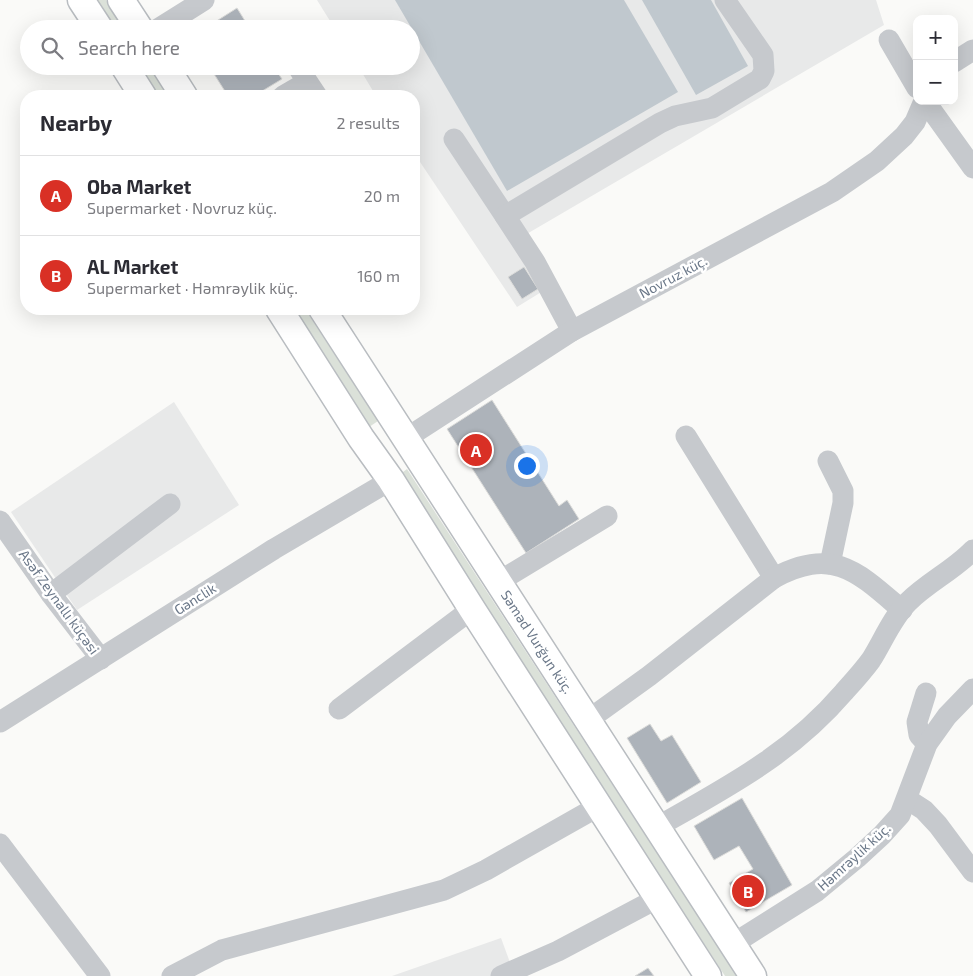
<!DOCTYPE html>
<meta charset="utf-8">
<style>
body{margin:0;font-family:"Exo 2",sans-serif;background:#f7f7f7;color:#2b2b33}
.controls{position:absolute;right:15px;top:15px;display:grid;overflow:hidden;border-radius:10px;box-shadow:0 5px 20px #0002}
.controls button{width:45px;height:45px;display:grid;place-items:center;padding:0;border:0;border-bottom:1px solid #e1e1e2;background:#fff;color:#2b2b33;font:25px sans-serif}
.you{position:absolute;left:526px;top:465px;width:18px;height:18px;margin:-12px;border:4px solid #fff;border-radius:50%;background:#1a73e8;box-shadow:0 0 0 8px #1a73e833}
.badge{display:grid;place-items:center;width:32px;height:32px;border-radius:50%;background:#d93025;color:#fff;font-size:16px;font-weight:700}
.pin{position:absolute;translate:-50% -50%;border:2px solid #fff;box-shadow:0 1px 5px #0006}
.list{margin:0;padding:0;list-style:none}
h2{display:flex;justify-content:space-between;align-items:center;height:65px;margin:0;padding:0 20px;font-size:21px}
h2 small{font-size:16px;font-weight:400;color:#7c7c81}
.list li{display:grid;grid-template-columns:32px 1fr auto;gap:15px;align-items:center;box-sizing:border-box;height:80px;padding:0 20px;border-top:1px solid #e1e1e2}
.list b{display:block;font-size:19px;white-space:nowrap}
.list p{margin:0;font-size:16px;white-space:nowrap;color:#7c7c81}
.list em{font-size:16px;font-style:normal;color:#7c7c81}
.icon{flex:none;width:28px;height:28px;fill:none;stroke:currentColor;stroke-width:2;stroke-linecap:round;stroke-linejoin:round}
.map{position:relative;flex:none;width:973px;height:976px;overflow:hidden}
.search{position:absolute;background:#fff;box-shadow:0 5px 20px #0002;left:20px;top:20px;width:400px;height:55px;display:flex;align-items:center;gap:12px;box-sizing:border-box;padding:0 18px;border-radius:28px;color:#7c7c81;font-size:19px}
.panel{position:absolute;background:#fff;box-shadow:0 5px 20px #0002;left:20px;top:90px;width:400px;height:225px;border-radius:20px}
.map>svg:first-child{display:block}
</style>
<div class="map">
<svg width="973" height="976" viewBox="0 0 973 976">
<rect width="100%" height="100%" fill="#fafaf8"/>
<g fill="#e8e9e9">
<path d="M317,0H876L884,25L513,242L543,291L517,307L414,153V96H376L358,66H411V29H335Z"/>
<path d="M174,402L239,505L77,610L11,512Z"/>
<path d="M501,938L515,976H392Z"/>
</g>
<g fill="#dbe1d9">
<path d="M94,0H106L124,29H112Z"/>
<path d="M136,66H149L168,96H156Z"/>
<path d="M293,309H305L378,421L369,427Z"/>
<path d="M407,469L737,976H725L399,475Z"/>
</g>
<g fill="#c0c8ce">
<path d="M395,0H624L678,92L507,191Z"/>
<path d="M642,0H711L748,66L696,95Z"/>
</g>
<g fill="#adb3ba" stroke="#dcdcda">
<path d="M237,8L250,29H204Z"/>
<path d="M209,66H273L282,79L254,96H228Z"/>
<path d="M524,267L538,289L522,299L508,277Z"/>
<path d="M492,400L559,506L567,500L579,519L526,553L447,429Z"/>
<path d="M650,724L661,741L672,735L701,782L667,803L627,738Z"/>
<path d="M742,798L792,885L746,912L729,883L753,869L739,846L714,860L694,826Z"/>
<path d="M648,968L654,976H635Z"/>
</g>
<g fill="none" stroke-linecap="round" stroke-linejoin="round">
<defs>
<g id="major">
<path d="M81,0L100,29"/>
<path d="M121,0L140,29"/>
<path d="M124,66L143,96"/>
<path d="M165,66L184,96"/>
<path d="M279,309L361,438L391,480L472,609L708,976"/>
<path d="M322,309L753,976"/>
</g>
</defs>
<use href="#major" stroke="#b9bdc1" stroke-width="29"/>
<g stroke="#c6c9cd" stroke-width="21">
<path d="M158,29L204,0"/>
<path d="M889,40L917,88"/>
<path d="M954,62L973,50"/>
<path d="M297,66L317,96"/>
<path d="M283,96L307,82"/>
<path d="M925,101L973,168"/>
<path d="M454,139L505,216"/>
<path d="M572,331L535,262L505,216L660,123L675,116L712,108L760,79L764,71L763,55L725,0"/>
<path d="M686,436L774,578"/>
<path d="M405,439L572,331L832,192L877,161L904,136L915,122L924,101"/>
<path d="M828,461L843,491V503L830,564"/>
<path d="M0,521L51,594L101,659"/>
<path d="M498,582L607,516"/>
<path d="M51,594L170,504"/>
<path d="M926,693L917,722L919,735L927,744"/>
<path d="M339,709L472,609"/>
<path d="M588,720L649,676L774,578C833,546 858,572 902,610"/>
<path d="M0,722L274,549L391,480"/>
<path d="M907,799L924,810L938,825L973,872"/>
<path d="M657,827C727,787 790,755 844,692C853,682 863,671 871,660C883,641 892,618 908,602C928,582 954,570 973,550"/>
<path d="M0,844L100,976"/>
<path d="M733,944L817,891L857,858L882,835L900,815L927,744L947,716L973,689"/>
<path d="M172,976L222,950L444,890L486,870L599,806"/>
<path d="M501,976L558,951L658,898"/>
</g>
<use href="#major" stroke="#fff" stroke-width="26"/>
</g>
<g text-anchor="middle" stroke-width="5" stroke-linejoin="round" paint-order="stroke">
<g font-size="14" fill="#6a7788" stroke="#fff">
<text transform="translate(673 277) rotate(-28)" y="5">Novruz küç.</text>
<text transform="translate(195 599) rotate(-32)" y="5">Gənclik</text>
<text transform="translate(59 602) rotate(54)" y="5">Asəf Zeynallı küçəsi</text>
<text transform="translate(537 642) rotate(57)" y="5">Səməd Vurğun küç.</text>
<text transform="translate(854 857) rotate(-42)" y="5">Həmrəylik küç.</text>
</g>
</g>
</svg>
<div class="controls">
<button>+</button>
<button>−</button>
</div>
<div class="you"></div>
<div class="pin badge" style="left:476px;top:450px">A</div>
<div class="pin badge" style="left:748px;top:891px">B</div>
<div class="search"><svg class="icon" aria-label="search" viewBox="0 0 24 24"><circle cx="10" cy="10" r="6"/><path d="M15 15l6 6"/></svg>Search here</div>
<section class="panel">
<h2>Nearby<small>2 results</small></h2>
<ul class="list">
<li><span class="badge">A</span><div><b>Oba Market</b><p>Supermarket · Novruz küç.</p></div><em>20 m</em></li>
<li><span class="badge">B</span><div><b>AL Market</b><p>Supermarket · Həmrəylik küç.</p></div><em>160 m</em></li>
</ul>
</section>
</div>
